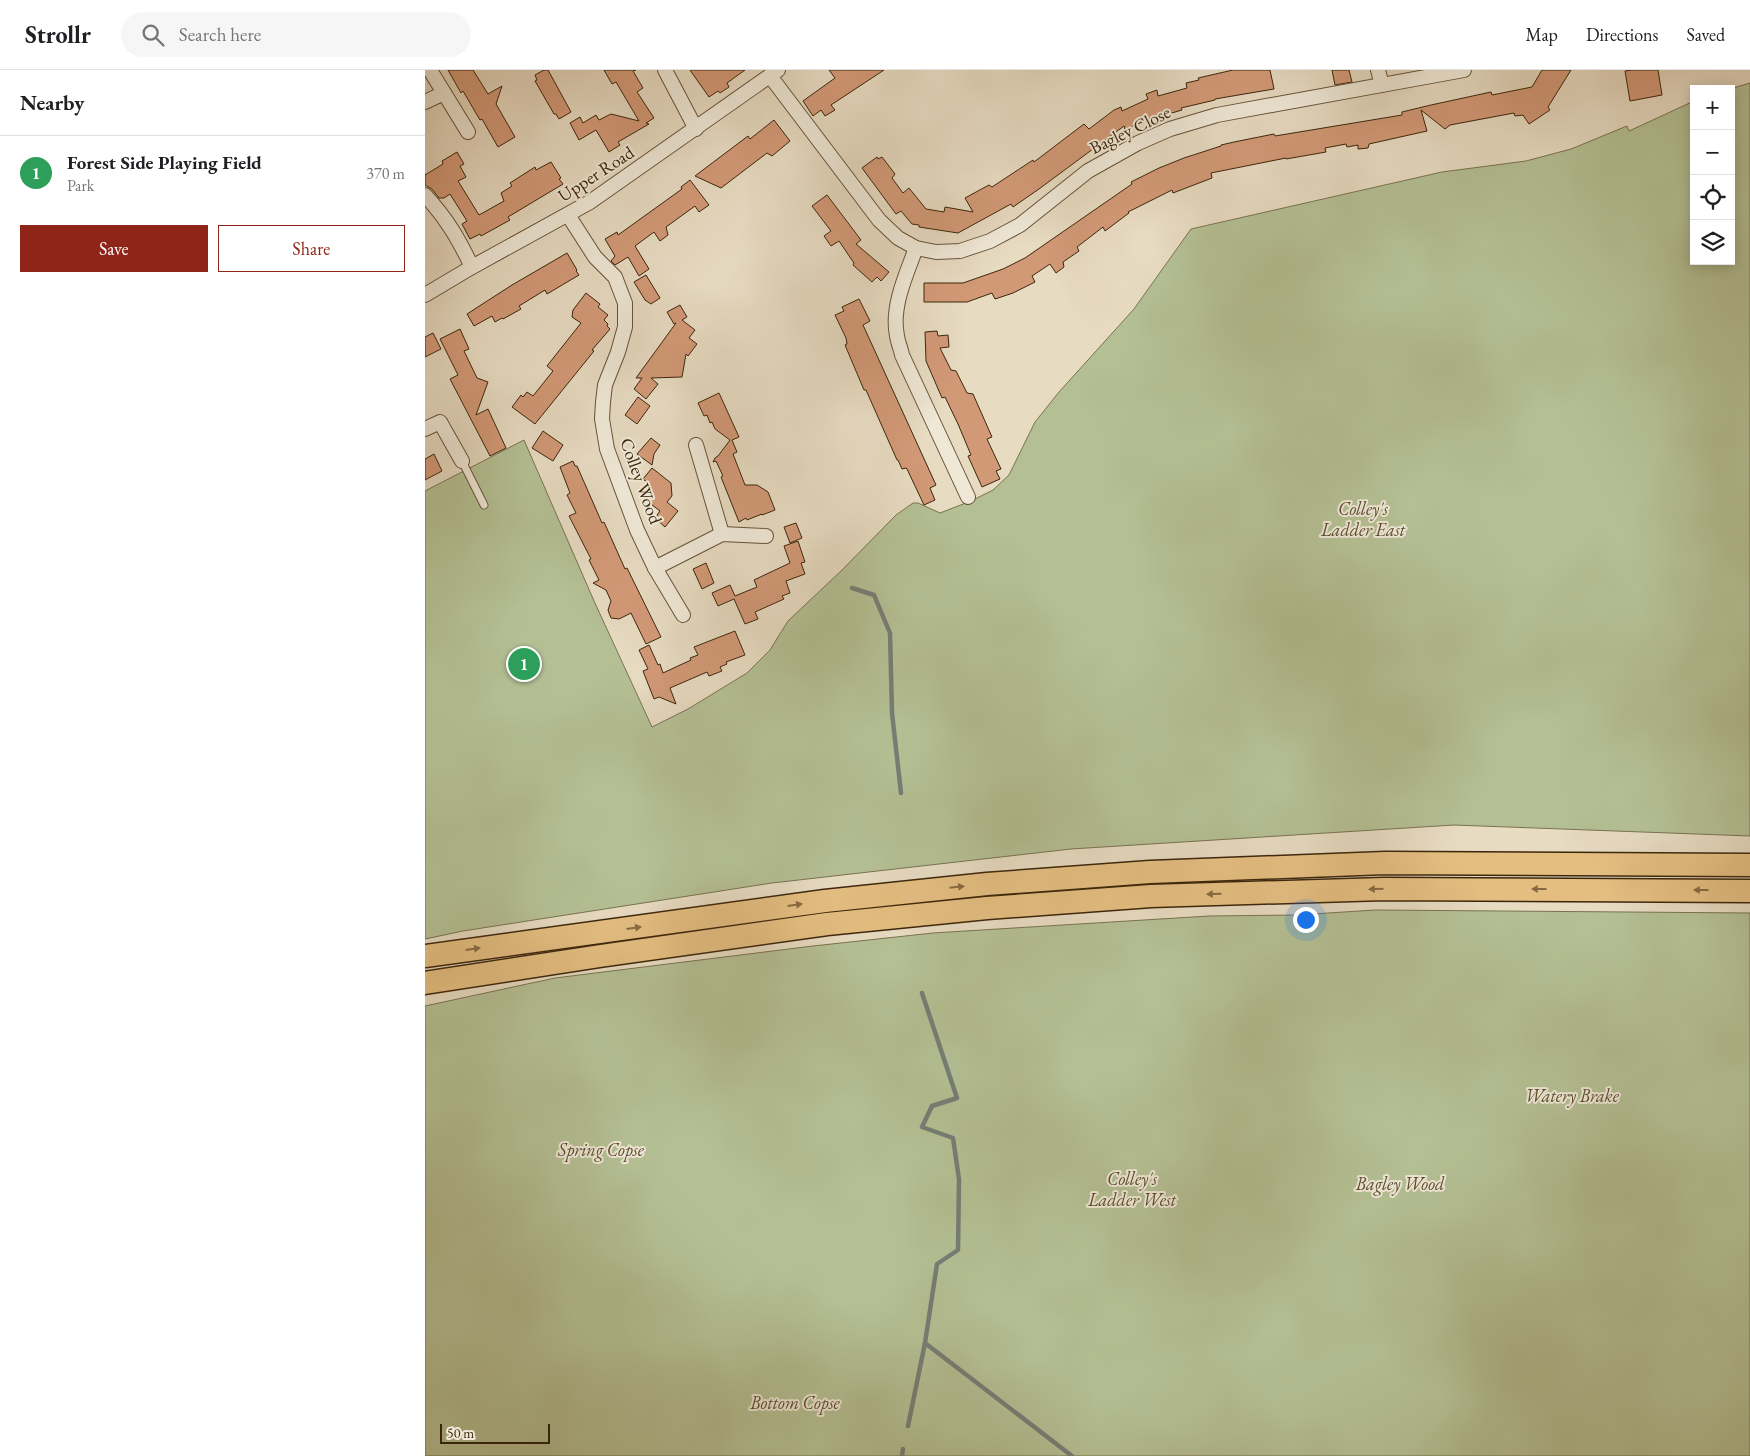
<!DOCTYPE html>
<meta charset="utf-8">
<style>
body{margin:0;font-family:"EB Garamond",serif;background:#f6f6f6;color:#202124}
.controls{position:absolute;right:15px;top:15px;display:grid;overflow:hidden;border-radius:0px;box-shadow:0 2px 12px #0003}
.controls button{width:45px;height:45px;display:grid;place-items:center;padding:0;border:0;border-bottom:1px solid #e0e0e0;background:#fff;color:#202124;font:25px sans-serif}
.scale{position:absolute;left:15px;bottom:12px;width:110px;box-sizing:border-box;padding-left:5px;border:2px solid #3c260b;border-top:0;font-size:14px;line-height:18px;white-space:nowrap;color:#3c260b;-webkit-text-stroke:4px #efe8d7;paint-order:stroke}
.you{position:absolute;left:880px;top:849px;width:18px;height:18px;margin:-12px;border:4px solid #fff;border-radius:50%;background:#1a73e8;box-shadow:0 0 0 8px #1a73e833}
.badge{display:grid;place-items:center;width:32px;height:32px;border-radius:50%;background:#8f2418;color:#fff;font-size:16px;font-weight:700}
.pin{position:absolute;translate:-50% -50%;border:2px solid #fff;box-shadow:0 1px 5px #0006}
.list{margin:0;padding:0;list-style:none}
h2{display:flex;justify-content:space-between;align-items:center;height:65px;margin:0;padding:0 20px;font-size:21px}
h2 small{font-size:16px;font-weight:400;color:#757577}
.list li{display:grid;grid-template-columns:32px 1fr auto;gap:15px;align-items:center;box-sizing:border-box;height:75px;padding:0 20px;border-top:1px solid #e0e0e0}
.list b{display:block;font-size:19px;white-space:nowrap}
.list p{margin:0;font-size:16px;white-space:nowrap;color:#757577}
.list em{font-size:16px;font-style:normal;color:#757577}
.actions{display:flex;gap:10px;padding:15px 20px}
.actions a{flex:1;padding:11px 0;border:1px solid #8f2418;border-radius:0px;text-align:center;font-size:18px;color:#8f2418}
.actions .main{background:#8f2418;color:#fff}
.icon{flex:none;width:28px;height:28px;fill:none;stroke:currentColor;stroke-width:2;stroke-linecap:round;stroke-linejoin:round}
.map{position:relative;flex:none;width:1325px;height:1386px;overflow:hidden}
header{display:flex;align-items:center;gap:30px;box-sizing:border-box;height:70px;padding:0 25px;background:#fff;border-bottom:1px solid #e0e0e0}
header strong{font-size:24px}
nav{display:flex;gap:28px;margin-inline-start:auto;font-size:18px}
.search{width:350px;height:45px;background:#f6f6f6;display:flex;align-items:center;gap:12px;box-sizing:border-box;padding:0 18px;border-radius:28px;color:#757577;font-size:19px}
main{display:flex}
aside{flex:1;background:#fff}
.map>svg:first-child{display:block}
</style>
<header>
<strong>Strollr</strong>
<div class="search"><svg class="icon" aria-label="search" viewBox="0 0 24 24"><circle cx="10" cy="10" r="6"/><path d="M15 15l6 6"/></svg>Search here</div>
<nav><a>Map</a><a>Directions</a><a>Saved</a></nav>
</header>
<main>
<aside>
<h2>Nearby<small></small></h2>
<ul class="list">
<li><span class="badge" style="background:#2e9e5b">1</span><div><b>Forest Side Playing Field</b><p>Park</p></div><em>370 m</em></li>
</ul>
<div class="actions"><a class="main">Save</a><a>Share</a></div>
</aside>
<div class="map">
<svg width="1325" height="1386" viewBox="0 0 1325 1386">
<rect width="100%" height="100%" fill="#e7dbc2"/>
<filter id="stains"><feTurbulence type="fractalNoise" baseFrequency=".004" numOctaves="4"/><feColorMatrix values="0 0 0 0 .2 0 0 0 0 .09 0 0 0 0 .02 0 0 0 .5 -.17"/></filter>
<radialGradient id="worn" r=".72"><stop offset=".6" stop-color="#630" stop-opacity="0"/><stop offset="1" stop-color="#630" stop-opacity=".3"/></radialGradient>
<g fill="#b4c094" stroke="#787350">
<path d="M1325,13V766L1029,755L646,779L347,813L38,861L0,869V421L99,370L169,531L227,657L263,639L322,603L345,580L363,551L416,501L471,445L488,433H493L515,443L546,431L568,420L584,405L610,352L634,322L709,239L766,159L1017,102L1101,91L1146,79L1202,56L1204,61L1269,31V191H1306L1305,19Z"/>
<path d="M950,840L1325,843V1386H0V936L130,908L388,876L508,863L784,846L872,845Z"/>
</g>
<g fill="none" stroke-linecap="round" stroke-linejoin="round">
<g stroke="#767e76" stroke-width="4.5">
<path d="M427,518L449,525L465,563L467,643L476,723"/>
<path d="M500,1273L647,1386"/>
<path d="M483,1356L500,1273L512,1194L533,1180L534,1109L528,1068L497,1057L507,1036L532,1028L497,923"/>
<path d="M477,1386L478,1379"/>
</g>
</g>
<g fill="#d29977" stroke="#3c260b">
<path d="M23,0H48L63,24L77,16L71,34L90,67L73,77L57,49L55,50L38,21L36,23Z"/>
<path d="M119,0H123L146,42L134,49L131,44H129L110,11L112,10L110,5Z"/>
<path d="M179,0H211L208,1L218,18L212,22L229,48L221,53L224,54L193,72L195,75L184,82L171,60L154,70L145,53L155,47L158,53L171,45L174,50L186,44L214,51L191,12L187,14Z"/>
<path d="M265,0H320L302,13L304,17L295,23L293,21L284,27Z"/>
<path d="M404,0H459L406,35L410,40L400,46L396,40L388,46L378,31L410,8Z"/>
<path d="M808,0H845L849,19L790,29V30L756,38L757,40L733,47L732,45L700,60L699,56L614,119L588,137L586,134L533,163L494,157V155L487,154L476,141L471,144L437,98L452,87L453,89L457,87L470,104L467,108L478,123L484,118L501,139L519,142L520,137L548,142L540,128L564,115L567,117L608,90L609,92L659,54L664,59L689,40L696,37L697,41L723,29L721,24L732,20L733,26L762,18L761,13L774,10L773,8Z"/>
<path d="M907,0H924L927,12L910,15Z"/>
<path d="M1117,0H1146L1123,37L1125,40L1104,54L1098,45L1090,46L1089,43L1025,55L1020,59L996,40L1002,61L944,74L943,78L933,79V75L922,77L921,74L900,78L901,82L861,89V88L786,103L787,108L748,123L747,120L703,142L704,143L680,161L678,157L652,177L654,181L638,192L639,197L631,203L625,194L607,206L610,212L588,223L570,229L567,223L542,232H499V213H538L578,199L600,188L707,114L706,112L734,98L759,88L796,76V75L809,72L849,64L850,66L977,45V42L1006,35L1066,22L1067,25L1107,17Z"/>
<path d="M1207,0H1233L1237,25L1205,31L1200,1Z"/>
<path d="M349,50L365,71L347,86L342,83L296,118L270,106L323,66L325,69Z"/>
<path d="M32,82L39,94L35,96L41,107L33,111L54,145L79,131L76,123L87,116L85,113L110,97L111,100L126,92L136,108L134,109L138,114L83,147L85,150L56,166L55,164L45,169L37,154L42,151L25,124L19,128H14L7,119L0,115V105L18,94L17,91Z"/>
<path d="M265,110L284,135L274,142L270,136L241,157L243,165L235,171L229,162L210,176L224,199L214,206L203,187L190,195L186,191L190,186L180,169L192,162L193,165L257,119L256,117Z"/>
<path d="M402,125L436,170L431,174L464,202L456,211L452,207L447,212L428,195L429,193L414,171L406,176L399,166L406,161L387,136Z"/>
<path d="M142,183L152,200L151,201L154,205L122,224L120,220L94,236L96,239L78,249L77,248L70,252L67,246L49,256L42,244L87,215Z"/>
<path d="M221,205L235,228L226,234L220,230L209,212Z"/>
<path d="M161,223L175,234L173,237L183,245L179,250L183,254L182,256L185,259L167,280L169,281L110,354L87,337L96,325L98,327L102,322L108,326L128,301L122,296L156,253L147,247L148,240Z"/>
<path d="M434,229L445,251L438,255L511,415L505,418L510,430L499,435L482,399L481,398L477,399L473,390H472L441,320H439L420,275L422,274L421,268L410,245L419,241L417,237Z"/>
<path d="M255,235L262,247L257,250L270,260L264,268L272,274L263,286L261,284L257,307L226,308L233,314L221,329L209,319L217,308H211L251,253L249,254L242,242Z"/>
<path d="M35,259L44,279L39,281L52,308L63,312L51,345L63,339L81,378L65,386L25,309L33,305L15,269Z"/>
<path d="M512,261L513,266L523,265L524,277L515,278L526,300L531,301L542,323L548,324L567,367L562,369L576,399L571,401L575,409L557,417L543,386L546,385L533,354L520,327L517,328L501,291L500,262Z"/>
<path d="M8,263L16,279L0,287V267Z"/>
<path d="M294,323L314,367L307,370L312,382L308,384L320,415H332L343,422L350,440L337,445V444L322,450L321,448L314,452L296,407L298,406L291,391L288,392L290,388L293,386L305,370L290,359L287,352L285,353L282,345L279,346L273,333Z"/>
<path d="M213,327L225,336L212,354L200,345Z"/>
<path d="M118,361L138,375L128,391L107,378Z"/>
<path d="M226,368L235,375L229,384L227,395L212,384Z"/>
<path d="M9,384L17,401L0,410V389Z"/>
<path d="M148,391L150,396H152L177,453L179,452L200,499L202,498L236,567L221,574L206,543L194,549L186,548L183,540L186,531L181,520L168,513L174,510L164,490L166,489L144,446L151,443L142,425L145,423L135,397Z"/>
<path d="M227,398L246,413L247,426L242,432L253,441L240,457L230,448L235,441L218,428L224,421L219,417L223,413L218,409Z"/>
<path d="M371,453L377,468L365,473L359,457Z"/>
<path d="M373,471L380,492L376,493L380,504L361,511L365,523L357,526L359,529L330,542L333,549L320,554L309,529L293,536L287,523L305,515L310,526L332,517L329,510L365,493L359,476Z"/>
<path d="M281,493L289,513L277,519L268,499Z"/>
<path d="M310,561L320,585L301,592L302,594L295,597L297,601L284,606L282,602L245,618L251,634L234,627L229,629L218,601L223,599L214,580L224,575L233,595L235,594L238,603L266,590L265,588L273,585L269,577Z"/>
</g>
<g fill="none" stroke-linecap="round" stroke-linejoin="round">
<defs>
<path id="service" d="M37,391L59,435"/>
<g id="minor">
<path d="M5,0L43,62"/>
<path d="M240,0L271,59"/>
<path d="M953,0L957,15"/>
<path d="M345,6L454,150L473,168L491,178L511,182L535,181L565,171L595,155L663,101L713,73L745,59L792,45L1039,0"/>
<path d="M0,32L19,23"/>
<path d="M0,125C22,149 33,168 47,197"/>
<path d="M143,145L170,187L190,207L200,233V257L193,282L180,315L178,332L177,349L182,379L212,460L230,498L258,545"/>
<path d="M491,178C481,205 466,237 472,266C473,273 476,279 477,285L543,427"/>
<path d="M0,225L47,197L165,132L353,0"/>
<path d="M0,359L15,352L37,391"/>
<path d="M271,375L297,464"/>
<path d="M230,498L297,464L341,466"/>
</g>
<g id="trunk">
<path d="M0,886L400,831L562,814L725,802L960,793L1325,795"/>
<path d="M0,913L175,886L402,854L562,838L726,826L959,819L1325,821"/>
</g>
</defs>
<use href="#service" stroke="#675339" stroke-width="9"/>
<use href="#minor" stroke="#675339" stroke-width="16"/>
<use href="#trunk" stroke="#3c260b" stroke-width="25"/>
<use href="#service" stroke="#efe8d7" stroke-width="7"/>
<use href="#minor" stroke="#efe8d7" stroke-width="14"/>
<use href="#trunk" stroke="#e4be81" stroke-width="22"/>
</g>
<defs><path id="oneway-solid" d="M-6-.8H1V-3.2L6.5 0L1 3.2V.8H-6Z" transform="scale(1.25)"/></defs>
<g fill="#886a40">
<use href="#oneway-solid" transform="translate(532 817) rotate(-6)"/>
<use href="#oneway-solid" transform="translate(951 819) rotate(178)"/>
<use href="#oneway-solid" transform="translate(1114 819) rotate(-180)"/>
<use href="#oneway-solid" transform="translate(1276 820) rotate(-180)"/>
<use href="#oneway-solid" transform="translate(789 824) rotate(178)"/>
<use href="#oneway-solid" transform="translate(370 835) rotate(-8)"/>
<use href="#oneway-solid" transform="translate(209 858) rotate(-8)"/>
<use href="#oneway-solid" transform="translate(48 879) rotate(-8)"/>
</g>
<g text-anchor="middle" stroke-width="4" stroke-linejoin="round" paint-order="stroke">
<g font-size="18" fill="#3c260b" stroke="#efe8d7">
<text transform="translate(705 60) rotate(-26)" y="6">Bagley Close</text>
<text transform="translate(171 104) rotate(-33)" y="6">Upper Road</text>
<text transform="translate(216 411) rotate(70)" y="6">Colley Wood</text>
</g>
<g font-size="18" font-style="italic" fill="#5a4c2d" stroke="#efe8d7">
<text x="938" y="445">Colley's<tspan x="938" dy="21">Ladder East</tspan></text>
<text x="1147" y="1032">Watery Brake</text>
<text x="176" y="1086">Spring Copse</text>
<text x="707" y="1115">Colley's<tspan x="707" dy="21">Ladder West</tspan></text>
<text x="975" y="1120">Bagley Wood</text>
<text x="370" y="1339">Bottom Copse</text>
</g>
</g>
<rect width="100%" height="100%" filter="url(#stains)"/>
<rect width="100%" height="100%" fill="url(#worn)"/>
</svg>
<div class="controls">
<button>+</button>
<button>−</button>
<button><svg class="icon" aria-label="locate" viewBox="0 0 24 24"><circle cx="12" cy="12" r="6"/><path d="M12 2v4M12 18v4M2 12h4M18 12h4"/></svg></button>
<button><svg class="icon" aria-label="layers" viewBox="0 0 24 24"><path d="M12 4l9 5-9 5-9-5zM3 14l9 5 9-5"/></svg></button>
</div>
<div class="scale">50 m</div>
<div class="you"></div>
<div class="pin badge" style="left:99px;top:594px;background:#2e9e5b">1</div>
</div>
</main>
